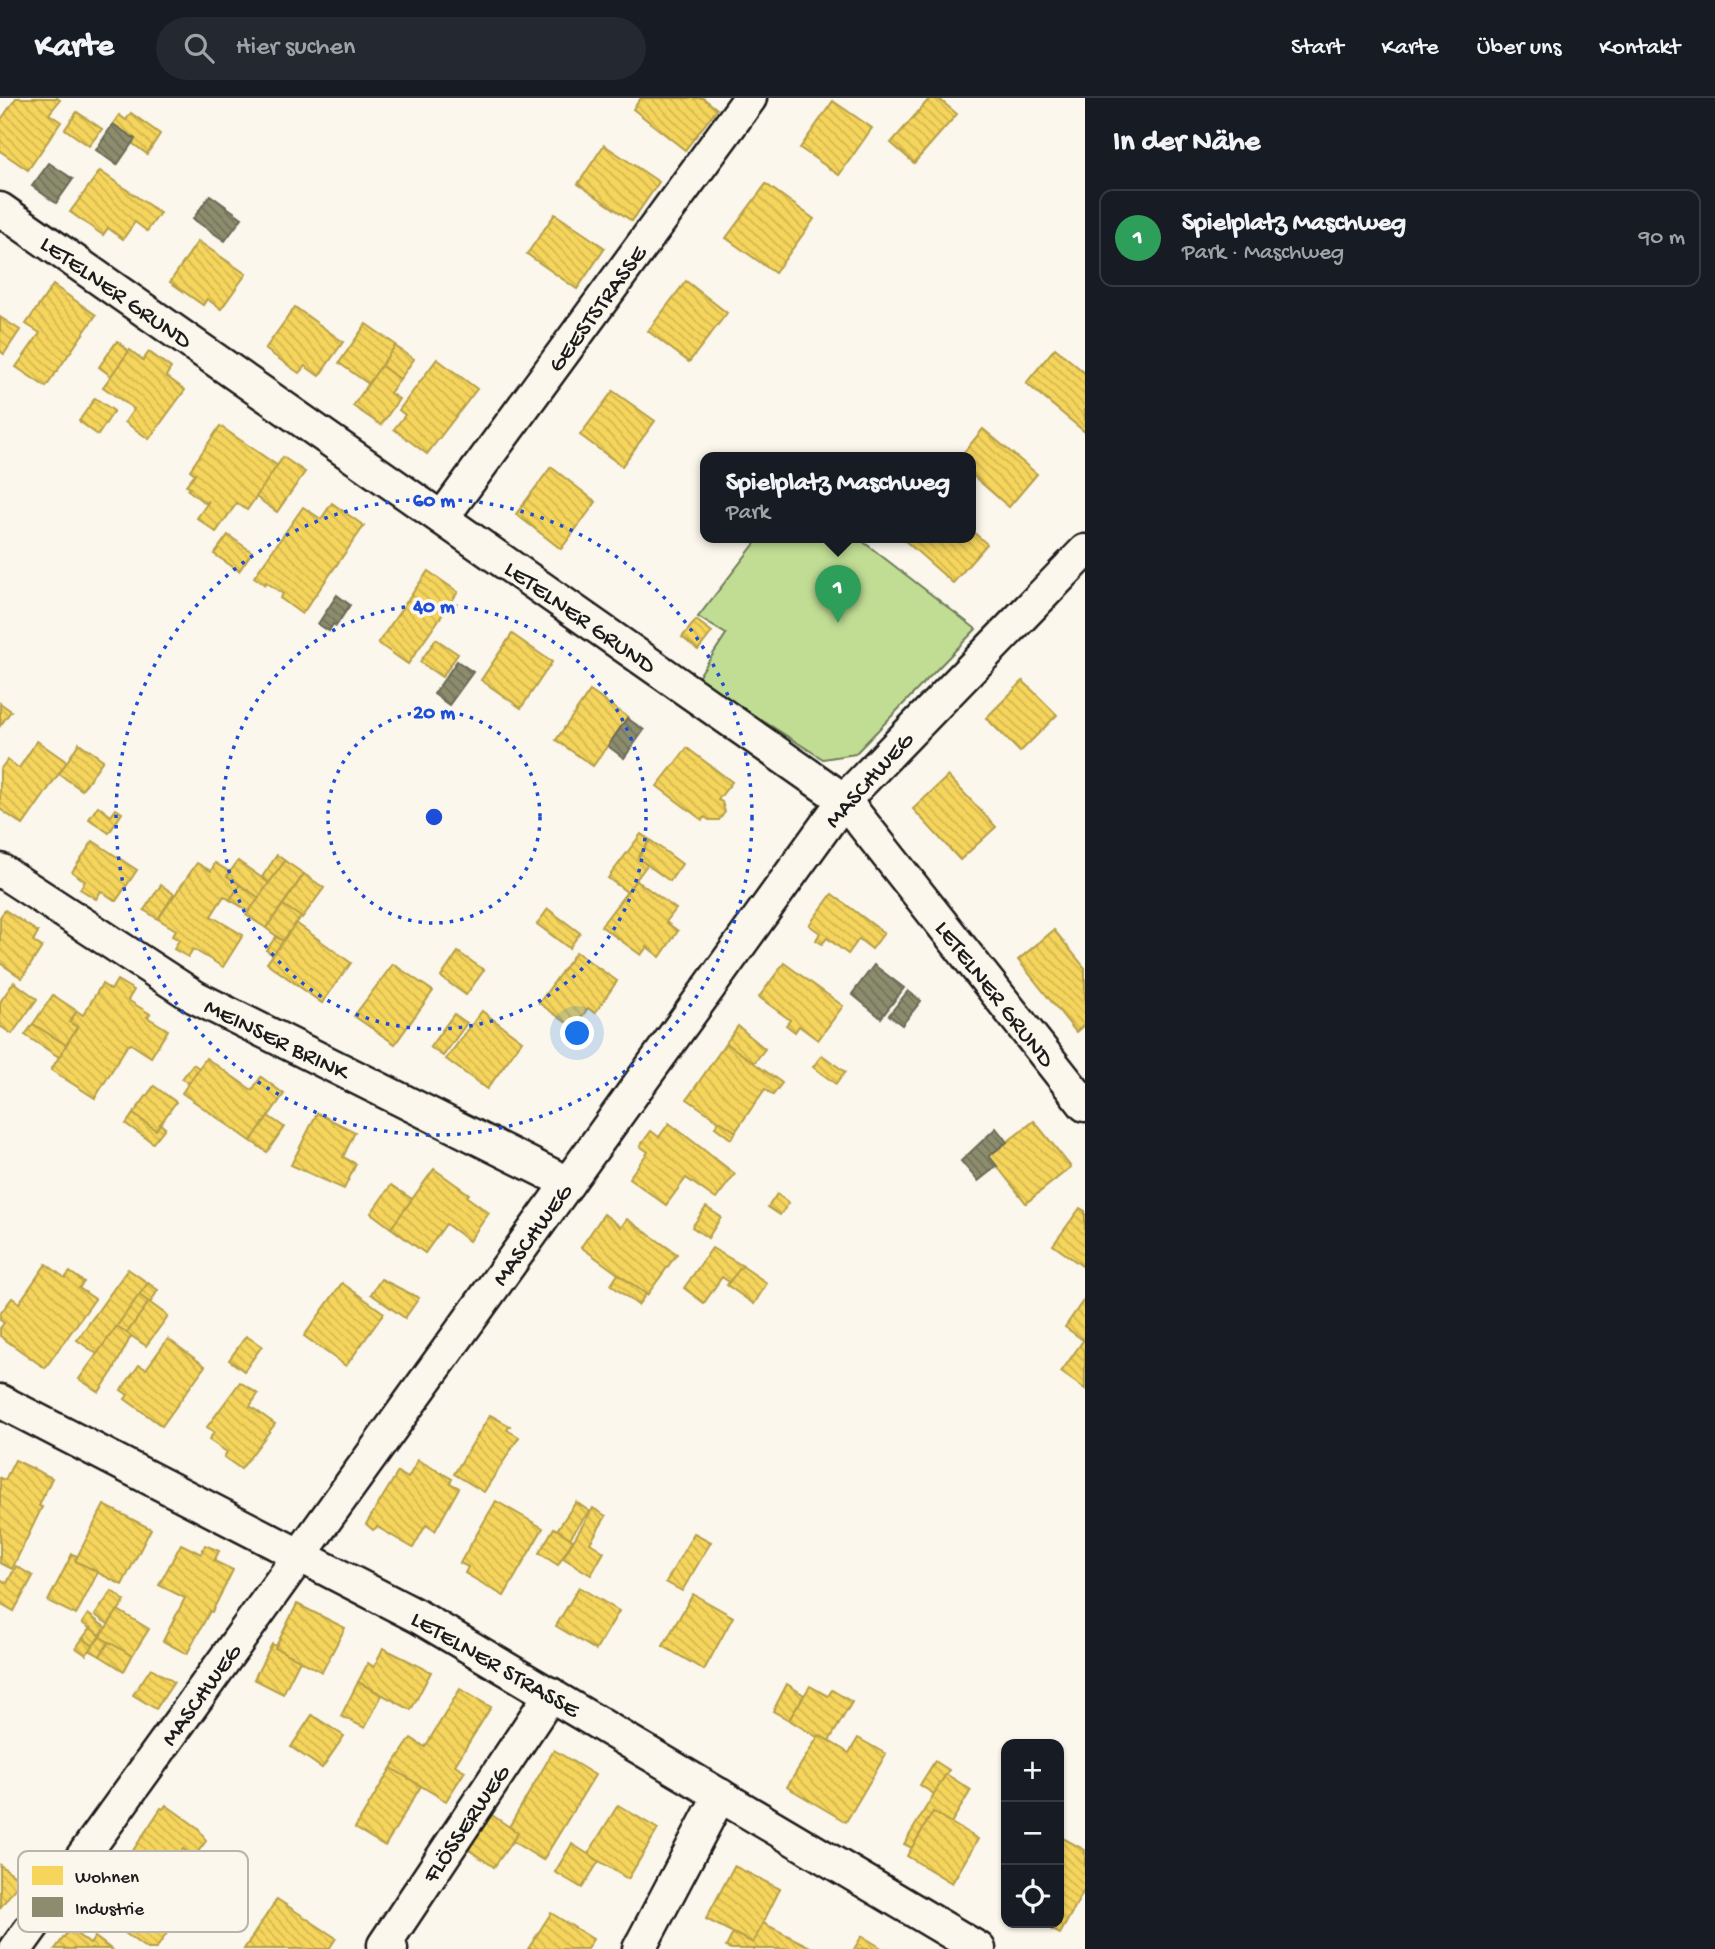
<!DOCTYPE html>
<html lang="de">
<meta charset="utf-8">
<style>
body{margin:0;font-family:"Gochi Hand",sans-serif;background:#242831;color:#f1f3f6}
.controls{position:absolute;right:21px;bottom:21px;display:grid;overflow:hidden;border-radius:14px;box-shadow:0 2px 5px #0004}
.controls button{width:63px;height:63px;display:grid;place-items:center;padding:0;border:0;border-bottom:2px solid #363941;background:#171b24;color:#f1f3f6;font:35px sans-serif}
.you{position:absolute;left:578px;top:936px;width:24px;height:24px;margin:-18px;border:5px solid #fff;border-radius:50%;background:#1a73e8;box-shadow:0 0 0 10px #1a73e833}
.badge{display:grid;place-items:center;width:46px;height:46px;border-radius:50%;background:#7c3aed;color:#fff;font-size:23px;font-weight:700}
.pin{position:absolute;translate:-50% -58px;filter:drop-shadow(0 2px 4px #0008)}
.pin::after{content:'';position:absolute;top:37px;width:24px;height:21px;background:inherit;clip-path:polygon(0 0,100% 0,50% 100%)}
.popup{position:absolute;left:700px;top:354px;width:276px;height:91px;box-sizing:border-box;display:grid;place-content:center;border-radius:14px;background:#171b24;filter:drop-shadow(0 2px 5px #0005);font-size:23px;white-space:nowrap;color:#9ea1a6}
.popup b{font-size:26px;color:#f1f3f6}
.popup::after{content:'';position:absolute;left:50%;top:100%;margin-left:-14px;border:14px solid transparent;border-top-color:#171b24}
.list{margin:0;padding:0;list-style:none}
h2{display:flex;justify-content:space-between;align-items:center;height:91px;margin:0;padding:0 28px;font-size:30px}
h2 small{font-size:23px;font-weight:400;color:#9ea1a6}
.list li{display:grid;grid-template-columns:46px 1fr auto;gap:21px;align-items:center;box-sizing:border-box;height:98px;margin:0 14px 14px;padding:0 14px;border:2px solid #363941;border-radius:14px}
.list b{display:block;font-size:26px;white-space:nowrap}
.list p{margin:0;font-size:23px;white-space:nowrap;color:#9ea1a6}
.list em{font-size:23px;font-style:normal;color:#9ea1a6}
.icon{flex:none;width:38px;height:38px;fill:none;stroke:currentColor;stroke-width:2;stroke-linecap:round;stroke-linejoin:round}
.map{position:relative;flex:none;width:1085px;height:1851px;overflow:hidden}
header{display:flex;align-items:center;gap:42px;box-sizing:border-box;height:98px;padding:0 35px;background:#171b24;border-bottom:2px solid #363941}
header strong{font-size:33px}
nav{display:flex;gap:38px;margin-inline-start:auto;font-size:24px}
.search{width:490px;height:63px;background:#242831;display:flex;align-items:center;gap:18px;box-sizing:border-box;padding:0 24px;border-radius:38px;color:#9ea1a6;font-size:26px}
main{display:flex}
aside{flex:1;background:#171b24}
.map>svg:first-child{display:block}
</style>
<header>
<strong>Karte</strong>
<div class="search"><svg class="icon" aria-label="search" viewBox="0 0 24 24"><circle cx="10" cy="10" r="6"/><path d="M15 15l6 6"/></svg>Hier suchen</div>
<nav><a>Start</a><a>Karte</a><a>Über uns</a><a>Kontakt</a></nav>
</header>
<main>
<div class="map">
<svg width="1085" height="1851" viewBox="0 0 1085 1851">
<defs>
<pattern id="homes-back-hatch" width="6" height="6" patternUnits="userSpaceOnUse" patternTransform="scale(1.75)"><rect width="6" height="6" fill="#f6d55c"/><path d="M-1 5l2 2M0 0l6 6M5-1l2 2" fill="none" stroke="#d2b64f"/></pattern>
<pattern id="industry-back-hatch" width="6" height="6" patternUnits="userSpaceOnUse" patternTransform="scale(1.75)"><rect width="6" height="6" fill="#8c8c6e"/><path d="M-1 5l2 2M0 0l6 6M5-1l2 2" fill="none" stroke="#72725a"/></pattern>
</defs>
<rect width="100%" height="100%" fill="#fbf7ec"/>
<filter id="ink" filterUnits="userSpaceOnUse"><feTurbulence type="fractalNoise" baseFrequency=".0143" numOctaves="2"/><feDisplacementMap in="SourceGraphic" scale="14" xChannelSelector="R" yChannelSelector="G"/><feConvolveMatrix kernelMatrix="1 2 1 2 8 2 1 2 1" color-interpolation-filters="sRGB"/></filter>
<g filter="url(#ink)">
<path fill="#c1dd94" stroke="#6e7c58" stroke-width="2" d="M760,439H857L976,531L855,656L823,661L697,581L726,536L698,519Z"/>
<g fill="url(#homes-back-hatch)" stroke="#b59e49" stroke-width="2">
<path d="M16,0H57L60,2L49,16L61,24L28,72L0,53V23Z"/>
<path d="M641,0H703L717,11L685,52L633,11Z"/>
<path d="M930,0H938L957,16L914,65L891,45Z"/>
<path d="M833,3L872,30L839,77L800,50Z"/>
<path d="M77,14L102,31L89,48L65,31Z"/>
<path d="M131,15L160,36L147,56L132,45L135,41L113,26L119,17L126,22Z"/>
<path d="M604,47L659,84L632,123L578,86Z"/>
<path d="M100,73L160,115L147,133L135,124L123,141L108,130L103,137L70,114Z"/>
<path d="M766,86L814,121L775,175L726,140Z"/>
<path d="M555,116L605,150L577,191L527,156Z"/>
<path d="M198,143L246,176L221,211L207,201L203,207L170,184Z"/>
<path d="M686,183L727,215L689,264L648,233Z"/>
<path d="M53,187L96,217L46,289L16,269L40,235L26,226Z"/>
<path d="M295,209L343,244L319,278L305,268L299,275L265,251Z"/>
<path d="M0,219L20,232L4,256L0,253Z"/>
<path d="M366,226L396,247L369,286L339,265Z"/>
<path d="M117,243L129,253L111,278L99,269Z"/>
<path d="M395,248L414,261L400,281L381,268Z"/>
<path d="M1055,250L1085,275V334L1026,285Z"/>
<path d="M130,252L143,262L149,254L171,270L166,278L185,292L149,341L125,324L134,311L103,289Z"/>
<path d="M437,261L477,291L427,356L394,331L405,317L399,312Z"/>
<path d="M381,268L400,281L390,295L399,301L381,327L353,308Z"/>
<path d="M613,293L655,323L622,368L580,337Z"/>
<path d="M95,300L114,313L98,337L79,323Z"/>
<path d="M220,328L278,368L247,412L237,405L216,434L197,420L209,403L205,405L188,392L190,390L186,387L195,376L190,372Z"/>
<path d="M983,331L1037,376L1009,409L971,376V359H960Z"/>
<path d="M283,359L305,374L277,414L256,399Z"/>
<path d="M551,369L596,404L561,451L516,416Z"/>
<path d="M332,405L364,428L302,516L280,500L283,496L266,484L265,487L254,479L303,409L321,421Z"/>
<path d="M971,432L987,446L953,485L901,439H971Z"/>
<path d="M228,437L252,454L239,473L214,456Z"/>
<path d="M428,473L458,494L408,566L378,545Z"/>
<path d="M696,522L712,534L698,552L682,539Z"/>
<path d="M512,536L552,564L521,610L481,582Z"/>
<path d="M436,541L458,556L442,579L420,564Z"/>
<path d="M1023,583L1057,617L1020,654L986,620Z"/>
<path d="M590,593L628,619L593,668L556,642Z"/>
<path d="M0,605L11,613L0,628Z"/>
<path d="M37,643L67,664L23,727L0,711V672L7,662L19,670Z"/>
<path d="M79,645L103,662L82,692L59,676Z"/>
<path d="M687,650L732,684L718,702L722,704L725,714L719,722H709L705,719L702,722L657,688Z"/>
<path d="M948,678L996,729L960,762L913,711Z"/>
<path d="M98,708L111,718L116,711L122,715L109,735L89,721Z"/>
<path d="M641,736L650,742L638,760L647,767L627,794L608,780Z"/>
<path d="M650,742L682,766L670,783L638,760Z"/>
<path d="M93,743L137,772L116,803L101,793L96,801L80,791L85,783L72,774Z"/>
<path d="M277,757L285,763L269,785L262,779Z"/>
<path d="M238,763L269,785L259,800L227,778Z"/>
<path d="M285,763L304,776L266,830L246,817Z"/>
<path d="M197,765L211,773L215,765L230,774L227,778L240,787L230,802L224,798L211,818L243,837L223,869L193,851L188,859L174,851L179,842L172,838L176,832L158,821Z"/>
<path d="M304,776L324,790L302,820L283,807Z"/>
<path d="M636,782L676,811L666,824L678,833L660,859L647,849L641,857L601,828Z"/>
<path d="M161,787L174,796L158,821L144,812Z"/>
<path d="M240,787L259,800L249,813L230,802Z"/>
<path d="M832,796L884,835L872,851L859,841L848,856L827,840L822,846L816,842L820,835L809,827Z"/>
<path d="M283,807L301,819L283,843L266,830Z"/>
<path d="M548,811L580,835L569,850L537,826Z"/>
<path d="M5,812L38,834L33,843L42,849L22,880L0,865V819Z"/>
<path d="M296,825L351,865L322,905L267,865Z"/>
<path d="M1054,832L1085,870V926L1076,934L1018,862Z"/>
<path d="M276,839L283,843L273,857L266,852Z"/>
<path d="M458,854L484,872L466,897L441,879Z"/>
<path d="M576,854L617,883L595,915L588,910L574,930L539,905Z"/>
<path d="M784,865L843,908L818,942L799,928L795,934L786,927L790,922L759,899Z"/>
<path d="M393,866L433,893L395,946L354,918Z"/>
<path d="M117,882L134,892L128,902L150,916L147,919L168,932L151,959L131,946L127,948L95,1000L51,972L77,929L69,924L77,913L83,917L102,886L111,892Z"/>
<path d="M14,884L37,901L12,936L0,928V904Z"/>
<path d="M53,897L77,913L69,924L77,929L66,947L33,926Z"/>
<path d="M482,913L522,943L487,991L446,961Z"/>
<path d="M454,916L467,925L443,958L430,949Z"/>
<path d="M33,926L66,947L59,959L25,937Z"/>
<path d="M738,928L765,951L754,965L726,945Z"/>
<path d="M726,945L782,985L773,997L765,991L735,1034L687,1001Z"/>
<path d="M822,957L845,974L836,986L813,969Z"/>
<path d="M206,960L252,992L261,979L284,996L251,1043L182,995Z"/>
<path d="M193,966L199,970L189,985L182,981Z"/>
<path d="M154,988L176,1004L156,1032L133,1016Z"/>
<path d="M317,1015L355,1034L343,1059L356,1066L344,1091L291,1067Z"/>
<path d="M133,1016L156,1032L160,1026L165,1030L153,1045L126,1026Z"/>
<path d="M268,1018L284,1029L267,1054L251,1043Z"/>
<path d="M720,1023L736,1034L731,1041L715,1029Z"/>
<path d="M1034,1023L1071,1069L1026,1105L989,1058Z"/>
<path d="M669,1025L735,1076L716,1101L686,1080L666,1107L629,1080L648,1054L640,1048L651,1033L659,1039Z"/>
<path d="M434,1071L469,1096L467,1099L489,1115L469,1143L446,1126L425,1155L391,1130Z"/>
<path d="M391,1087L412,1101L391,1130L371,1115Z"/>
<path d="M777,1096L789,1105L780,1117L768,1109Z"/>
<path d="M706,1109L721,1119L708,1140L692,1129Z"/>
<path d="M1080,1110L1085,1113V1170L1053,1147Z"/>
<path d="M604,1116L621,1129L627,1121L677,1156L647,1197L581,1149Z"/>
<path d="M712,1150L743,1168L729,1184L722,1179L704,1205L684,1190Z"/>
<path d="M46,1166L65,1180L70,1174L84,1184L79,1190L95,1201L45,1270L0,1238V1230L4,1225L0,1222V1216L12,1200L19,1205Z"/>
<path d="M742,1168L767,1185L754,1206L727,1187Z"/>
<path d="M128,1171L148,1185L97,1256L77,1242Z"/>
<path d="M618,1176L646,1196L638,1207L611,1187Z"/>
<path d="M381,1181L419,1200L405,1220L371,1196Z"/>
<path d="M148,1185L158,1192L150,1205L139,1197Z"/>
<path d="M342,1185L384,1215L346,1268L304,1238Z"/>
<path d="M139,1197L149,1204L127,1235L117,1228Z"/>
<path d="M1085,1200V1240L1083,1242L1065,1229Z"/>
<path d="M149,1204L168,1218L146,1248L127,1235Z"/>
<path d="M117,1228L131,1238L113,1273L99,1294L79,1281Z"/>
<path d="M246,1238L262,1248L244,1273L229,1262Z"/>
<path d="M1085,1240V1291L1061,1274Z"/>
<path d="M168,1241L205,1268L162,1328L125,1301L128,1297L121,1292L139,1267L146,1271Z"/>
<path d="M240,1284L258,1296L250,1308L275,1326L241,1371L224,1359L227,1354L209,1342L214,1334L207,1329Z"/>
<path d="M490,1317L510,1328L507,1332L519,1339L484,1394L454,1376Z"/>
<path d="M15,1362L52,1380L39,1408L42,1409L12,1471L0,1465V1380L5,1382Z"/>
<path d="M418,1362L452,1381L450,1385L459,1390L435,1433L426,1427L413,1450L377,1429L373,1432L366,1426L398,1374L408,1380Z"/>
<path d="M496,1403L543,1430L504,1498L465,1475L468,1469L460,1465Z"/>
<path d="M576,1404L589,1413L570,1440L557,1432Z"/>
<path d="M104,1407L151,1431L122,1487L75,1463Z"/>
<path d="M593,1410L606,1418L590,1445L604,1454L591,1477L563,1460Z"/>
<path d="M554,1430L573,1442L558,1467L539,1455Z"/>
<path d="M694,1435L711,1444L682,1493L666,1484Z"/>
<path d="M181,1446L201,1456L205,1447L219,1453L214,1463L233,1472L212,1514L210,1513L187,1556L163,1543L185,1500L159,1487Z"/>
<path d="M72,1456L77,1458L75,1463L98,1474L76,1517L48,1503Z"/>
<path d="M16,1468L33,1478L14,1513L0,1505V1481L7,1485Z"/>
<path d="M579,1489L619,1513L596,1552L556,1528Z"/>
<path d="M112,1493L125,1503L108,1526L95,1517Z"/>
<path d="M693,1496L733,1519L704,1572L663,1548Z"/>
<path d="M297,1506L345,1530L322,1574L275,1550Z"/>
<path d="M118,1512L149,1531L132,1558L100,1539Z"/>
<path d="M88,1516L106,1530L100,1537L82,1525Z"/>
<path d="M90,1530L100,1537L93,1548L83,1540Z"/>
<path d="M100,1539L109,1544L100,1558L89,1552Z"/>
<path d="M83,1540L93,1548L86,1557L76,1550Z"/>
<path d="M109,1544L132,1558L124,1573L100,1558Z"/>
<path d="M272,1546L276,1548L275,1550L300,1562L283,1596L254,1581Z"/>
<path d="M383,1550L431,1574L411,1612L358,1584L368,1565L374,1569Z"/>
<path d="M151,1570L174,1584L156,1611L133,1597Z"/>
<path d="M358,1584L382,1597L365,1630L341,1618Z"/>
<path d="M787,1586L804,1597L789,1622L773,1613Z"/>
<path d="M810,1588L828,1598L832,1592L852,1604L829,1643L819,1637L817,1639L789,1622Z"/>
<path d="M460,1591L491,1609L455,1667L465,1673L446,1703L391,1670L411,1640L425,1649Z"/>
<path d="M312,1617L344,1638L322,1670L291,1649Z"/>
<path d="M819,1637L849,1655L858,1640L886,1656L846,1724L787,1689Z"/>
<path d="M554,1652L595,1677L543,1762L512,1743L518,1735L509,1729Z"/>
<path d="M935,1663L949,1672L934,1696L920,1687Z"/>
<path d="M391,1670L421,1688L385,1748L355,1730Z"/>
<path d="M946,1676L971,1692L951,1725L933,1714L912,1750L904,1746Z"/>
<path d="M166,1707L198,1730L206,1743L194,1759L183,1751L158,1786L126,1763L161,1710L163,1711Z"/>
<path d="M618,1707L658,1731L628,1781L588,1756Z"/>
<path d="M933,1714L978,1741L952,1785L907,1758Z"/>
<path d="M489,1715L518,1735L494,1769L466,1750Z"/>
<path d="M1059,1738L1085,1752V1791L1060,1836L1039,1825H1059Z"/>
<path d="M572,1746L599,1763L582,1790L555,1774Z"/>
<path d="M0,1767L21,1782L0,1810Z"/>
<path d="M734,1768L780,1791L753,1845L706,1821Z"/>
<path d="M277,1801L336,1840L329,1851H244Z"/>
<path d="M551,1815L593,1841L587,1851H528Z"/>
<path d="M139,1816L167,1835L156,1851H147L125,1835Z"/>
<path d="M763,1825L810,1849L809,1851H731L726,1849L733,1835L753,1845Z"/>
<path d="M70,1831L90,1846L95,1839L111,1851H55Z"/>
<path d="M862,1838L883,1851H854Z"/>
</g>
<g fill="url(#industry-back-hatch)" stroke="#6a6a55" stroke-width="2">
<path d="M113,26L135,41L117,67L96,52Z"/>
<path d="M49,65L73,81L56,105L32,88Z"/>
<path d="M210,97L242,120L225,143L193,121Z"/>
<path d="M337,497L350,507L336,528L333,526L329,533L318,526Z"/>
<path d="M457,563L473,574L449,607L434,596Z"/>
<path d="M627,620L644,632L624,660L608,648Z"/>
<path d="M874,867L904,890L881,920L852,896Z"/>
<path d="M908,893L921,903L902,927L889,917Z"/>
<path d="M996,1030L1007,1044L989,1058L997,1068L978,1083L961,1063Z"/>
</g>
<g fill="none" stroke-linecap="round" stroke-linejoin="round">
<defs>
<g id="minor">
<path d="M0,111L844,702L1085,1007"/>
<path d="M442,420L750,0"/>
<path d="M0,772L195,899L568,1085"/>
<path d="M0,1303L419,1519L979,1851"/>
<path d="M16,1851L844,702L1085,453"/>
<path d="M391,1851L384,1847L551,1596"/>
<path d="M639,1851L720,1697"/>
</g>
</defs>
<use href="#minor" stroke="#1c1c1c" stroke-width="37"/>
<use href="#minor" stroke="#fbf7ec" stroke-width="32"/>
</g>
</g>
<g fill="none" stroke="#1d4ed8" stroke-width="3.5" stroke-dasharray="3.5 7">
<circle cx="434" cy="719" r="106"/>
<circle cx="434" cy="719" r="212"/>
<circle cx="434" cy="719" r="318"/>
</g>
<g text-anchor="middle" stroke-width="7" stroke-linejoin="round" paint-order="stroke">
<g font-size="24" fill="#1c1c1c" stroke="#fbf7ec">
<text transform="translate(117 193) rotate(35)" y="8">LETELNER GRUND</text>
<text transform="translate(596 210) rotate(-54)" y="8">GEESTSTRASSE</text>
<text transform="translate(581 518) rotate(35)" y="8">LETELNER GRUND</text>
<text transform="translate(868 681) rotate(-48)" y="8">MASCHWEG</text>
<text transform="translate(996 895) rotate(52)" y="8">LETELNER GRUND</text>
<text transform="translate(277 940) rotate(26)" y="8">MEINSER BRINK</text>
<text transform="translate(531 1136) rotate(-54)" y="8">MASCHWEG</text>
<text transform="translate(496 1565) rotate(30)" y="8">LETELNER STRASSE</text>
<text transform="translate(200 1596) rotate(-54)" y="8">MASCHWEG</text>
<text transform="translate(465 1725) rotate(-56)" y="8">FLÖSSERWEG</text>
</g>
</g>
<rect x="18" y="1753" width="230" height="81" rx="10" fill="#fbf7ec" stroke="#b8b5ae" stroke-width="2"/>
<rect x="32" y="1768" width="31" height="19" fill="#f6d55c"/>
<rect x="32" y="1799" width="31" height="20" fill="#8c8c6e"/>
<g font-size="19" fill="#1c1c1c">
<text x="75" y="1784">Wohnen</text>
<text x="75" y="1816">Industrie</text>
</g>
<circle cx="434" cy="719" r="10" fill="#1d4ed8" stroke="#fbf7ec" stroke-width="3.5"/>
<g font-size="21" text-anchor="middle" font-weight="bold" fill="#1d4ed8" stroke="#fbf7ec" stroke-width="7" stroke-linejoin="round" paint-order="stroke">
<text x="434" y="408">60 m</text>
<text x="434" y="514">40 m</text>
<text x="434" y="620">20 m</text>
</g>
</svg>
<div class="controls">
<button>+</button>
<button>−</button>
<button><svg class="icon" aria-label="locate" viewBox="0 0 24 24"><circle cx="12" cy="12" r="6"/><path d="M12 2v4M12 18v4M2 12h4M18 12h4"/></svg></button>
</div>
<div class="you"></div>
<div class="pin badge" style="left:838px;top:525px;background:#2e9e5b">1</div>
<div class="popup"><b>Spielplatz Maschweg</b>Park</div>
</div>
<aside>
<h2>In der Nähe<small></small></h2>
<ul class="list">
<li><span class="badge" style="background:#2e9e5b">1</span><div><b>Spielplatz Maschweg</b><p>Park · Maschweg</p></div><em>90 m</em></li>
</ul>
</aside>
</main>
